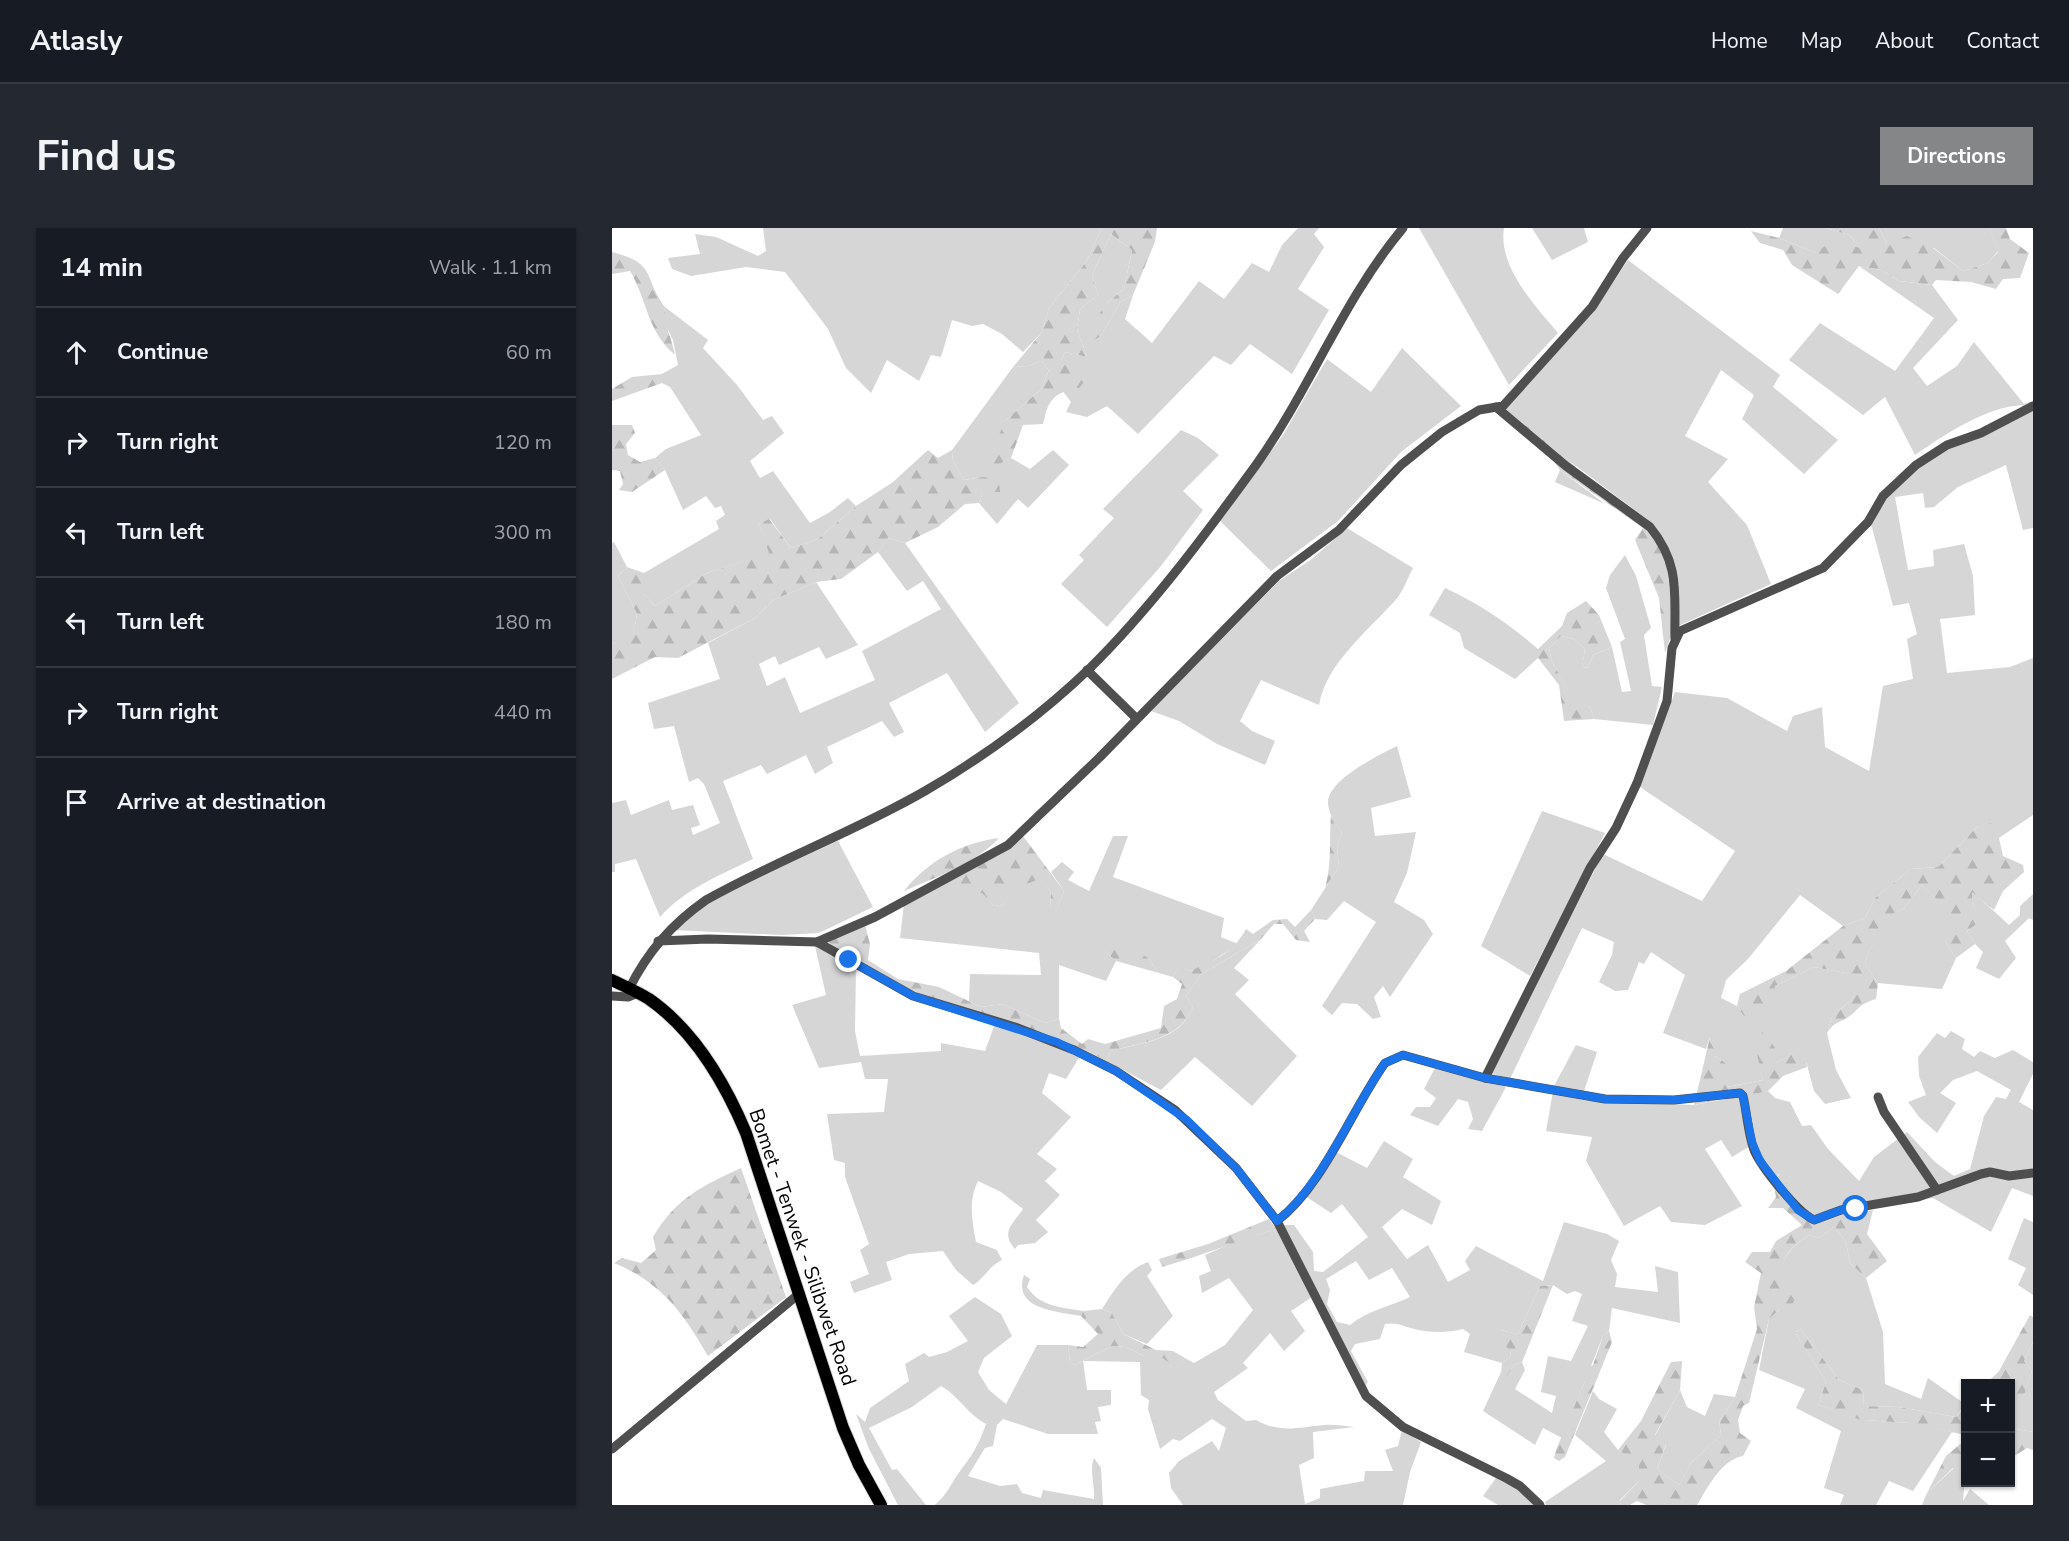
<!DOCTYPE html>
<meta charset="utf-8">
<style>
body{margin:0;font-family:"Nunito Sans",sans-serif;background:#242831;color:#f1f3f6}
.controls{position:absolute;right:18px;bottom:18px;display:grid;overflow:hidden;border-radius:0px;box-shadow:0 2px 4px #0004}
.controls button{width:54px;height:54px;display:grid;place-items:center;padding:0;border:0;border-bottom:2px solid #363941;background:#171b24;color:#f1f3f6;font:30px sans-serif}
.stop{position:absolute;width:18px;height:18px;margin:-14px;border:4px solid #1a73e8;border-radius:50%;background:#fff}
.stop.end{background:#1a73e8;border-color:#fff;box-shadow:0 2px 6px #0008}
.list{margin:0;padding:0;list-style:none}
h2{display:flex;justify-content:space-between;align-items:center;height:78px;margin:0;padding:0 24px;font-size:26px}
h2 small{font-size:20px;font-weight:400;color:#9ea1a6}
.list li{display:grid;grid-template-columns:39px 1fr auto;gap:18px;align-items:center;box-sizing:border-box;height:90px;padding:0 24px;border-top:2px solid #363941}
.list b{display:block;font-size:22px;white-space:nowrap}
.list em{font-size:20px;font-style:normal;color:#9ea1a6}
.icon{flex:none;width:33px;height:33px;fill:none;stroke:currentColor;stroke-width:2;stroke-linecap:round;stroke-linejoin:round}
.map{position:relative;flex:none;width:1421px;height:1277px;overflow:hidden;border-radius:0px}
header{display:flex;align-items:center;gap:36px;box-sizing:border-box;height:84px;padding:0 30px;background:#171b24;border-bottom:2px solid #363941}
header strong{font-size:28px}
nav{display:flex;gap:33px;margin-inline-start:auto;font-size:21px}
.intro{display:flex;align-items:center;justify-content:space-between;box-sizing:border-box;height:144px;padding:0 36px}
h1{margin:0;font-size:42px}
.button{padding:15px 27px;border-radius:0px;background:#858687;color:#fff;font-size:21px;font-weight:700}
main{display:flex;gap:36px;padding:0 36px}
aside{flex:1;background:#171b24;border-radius:0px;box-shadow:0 2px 4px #0004}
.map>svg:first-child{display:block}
</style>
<header>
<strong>Atlasly</strong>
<nav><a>Home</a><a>Map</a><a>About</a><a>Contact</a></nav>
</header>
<div class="intro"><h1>Find us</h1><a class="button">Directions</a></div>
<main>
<aside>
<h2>14 min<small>Walk · 1.1 km</small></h2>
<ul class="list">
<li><svg class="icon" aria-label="ahead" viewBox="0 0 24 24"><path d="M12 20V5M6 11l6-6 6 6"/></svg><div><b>Continue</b></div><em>60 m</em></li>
<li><svg class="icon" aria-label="right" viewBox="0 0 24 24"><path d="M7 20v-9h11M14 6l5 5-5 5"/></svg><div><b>Turn right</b></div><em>120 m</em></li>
<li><svg class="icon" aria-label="left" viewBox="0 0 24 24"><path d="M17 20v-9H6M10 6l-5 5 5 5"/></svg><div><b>Turn left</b></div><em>300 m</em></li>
<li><svg class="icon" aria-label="left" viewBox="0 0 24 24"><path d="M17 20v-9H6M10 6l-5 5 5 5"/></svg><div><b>Turn left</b></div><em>180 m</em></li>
<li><svg class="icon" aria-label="right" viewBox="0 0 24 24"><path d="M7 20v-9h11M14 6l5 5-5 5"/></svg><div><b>Turn right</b></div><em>440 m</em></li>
<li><svg class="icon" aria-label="arrive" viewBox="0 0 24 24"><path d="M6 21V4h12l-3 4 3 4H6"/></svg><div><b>Arrive at destination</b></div></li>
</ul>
</aside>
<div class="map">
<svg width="1421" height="1277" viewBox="0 0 1421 1277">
<defs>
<pattern id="forest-firs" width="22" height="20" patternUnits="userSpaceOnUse" patternTransform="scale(1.5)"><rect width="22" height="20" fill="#d6d6d6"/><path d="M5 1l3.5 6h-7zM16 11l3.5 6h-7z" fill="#b6b6b6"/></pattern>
</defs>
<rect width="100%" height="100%" fill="#fff"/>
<g fill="#d6d6d6" fill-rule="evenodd">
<path d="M151,0H490L474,34L437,80L430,104L411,124L390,106L371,96L360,98L340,92L329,129L319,127L307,153L275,132L259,165L234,140L216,101L173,44L134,39L79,48L60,41L56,30L88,26L83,6L104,9L146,28L154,23Z"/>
<path d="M686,0H707L702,6L712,19L686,61L717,82L680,146L638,116L619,137L602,128L526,206L495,178L475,189L454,184L459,174L450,162L467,160L449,132L453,124L475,129L465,101L468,81L486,67L480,47L499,6L520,22L512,61L495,75L489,108L508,74L521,67L513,91L540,115L587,53L612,71L640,35L657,44L670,17Z"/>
<path d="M807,0H892C886,39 922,76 946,105L897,157Z"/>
<path d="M920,0H972L976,14L940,32Z"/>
<path d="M1171,0H1214L1237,7L1250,21L1204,25L1167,10Z"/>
<path d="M1267,0H1377L1386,23L1376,35L1351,43L1322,20L1275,16Z"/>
<path d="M1016,32L1168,147L1161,159L1226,212L1192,246L1130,191L1142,167L1109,142L1073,208L1116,231L1096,254L1135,297L1159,356L1066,398L1040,295L891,183L980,86Z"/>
<path d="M1247,38L1269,42L1287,53L1320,57L1346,92L1301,140L1315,158L1345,138L1362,114L1412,176L1421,173V300L1411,302L1394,237L1346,259L1322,279L1313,280L1311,265L1283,269L1296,342L1322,338L1321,322L1352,316L1361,348L1363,387L1328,391L1335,445L1398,439L1421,430V587L1387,610L1366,598L1326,639L1299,641L1263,670L1253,690L1231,698L1188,667L1136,731L1114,752L1109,770L1125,778L1133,787L1163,758L1202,739L1250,748L1241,770L1220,789L1215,805L1224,842L1239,870L1213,876L1202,863L1191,822L1163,835L1144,818L1151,852L1114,859L1115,836L1103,828L1098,809L1094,821L1051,805L1073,747L1039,724L1032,736L1027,734L1016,762L1003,763L987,754L1000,727L1002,714L970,700L898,851L878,845L991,626L1090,673L1123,623L1028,559L1063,464L1115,470L1175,503L1181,488L1210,479L1213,519L1257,543L1271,458L1301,451L1295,411L1305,406L1297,375L1281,378L1259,296L1270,273L1300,242L1350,213L1389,199L1411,177C1373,179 1334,206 1303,227L1273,169L1251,187L1177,132L1208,95L1283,143L1322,90Z"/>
<path d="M53,79L96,112L91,120L125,157L151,192L160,188L172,205L138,233L148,250L161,243L198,295L218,284L236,270L244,278L206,311L179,320L158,291L147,296L158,325L95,345L43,378L32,366V345L107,301L104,293L113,287L109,278L103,280L94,268L71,282L53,242L43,230L54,221L89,207L58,159L50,155V146L66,137L61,112L51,92Z"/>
<path d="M790,120L849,178L789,224L726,293L659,343L608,293L671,207L715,131L759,164Z"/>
<path d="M429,133L437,142L429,161L394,192L383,237L399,230L418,241L441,222L457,237L416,280L406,271L385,296L367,275L371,264L370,249L352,252L341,233L340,222L401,139L416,138Z"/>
<path d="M569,202L586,210L607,227L571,263L591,282L549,338L495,399L449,356L472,332L467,327L502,290L491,281Z"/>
<path d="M948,242L993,276L943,254Z"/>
<path d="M735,300L801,340C796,349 792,361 786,369C758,402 715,433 707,477L649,452L628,493L640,503L663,513L653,537L605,516L567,493L539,483L667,353L700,331Z"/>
<path d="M276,310L293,315L407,475L373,504L335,445L277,475L292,504L282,509L270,493L215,519L221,535L203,546L194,527L155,546L149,537L111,553L141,631C108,647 73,661 48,689L24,631L3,636V644H0V575L14,572L19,587L57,572L60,582L81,577L88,597L79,600L81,607L108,595L92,556L86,550L77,554L62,498L42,501L36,475L108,451L96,415L143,390L161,372L204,354L246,417L214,431L207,419L167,437L163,428L147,436L155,458L173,449L188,485L263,452L250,423L329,381L311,353L295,363L266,324Z"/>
<path d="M2,314L15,339L6,348L25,386L21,408L0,416V315Z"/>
<path d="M1013,327L1024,348L1039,400L1032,407L1040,458L1050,459L1041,497L982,491L978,479L962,473L940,434L937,420L949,408L962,411L973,421L970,439L976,440L981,427L1000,419L1010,464L1019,463L1008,414L1013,411L994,360L998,347Z"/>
<path d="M833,360C868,376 897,396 926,421V430L903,451L852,420L848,405L817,387Z"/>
<path d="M785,518L799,569L759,580L763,608L804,604L795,645L782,674L812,692L821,706L778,769L771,758L762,769L769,789L761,791L745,776L730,775L720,787L710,778L764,694L732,673L715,692L703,691L699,682L727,639L725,619L730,605C724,595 716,586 716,574C717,551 767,527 785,518Z"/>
<path d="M930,583L993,605L918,748L869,718Z"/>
<path d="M501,608H516L501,649L612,690L609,709L626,716L595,737L577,743L567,738L561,749L547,745L536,730L492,723L504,733L494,753L447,737V791L433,795L391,776L369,779L357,773L358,746L429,747L427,725L288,710L292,676L338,652L370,665L382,678L392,677L398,663L427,650L439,663L438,680L446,678L452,663L439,644L450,634L462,644L456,652L477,663Z"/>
<path d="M226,613L261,679L207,705L170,707L61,702C107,661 171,639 226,613Z"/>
<path d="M1310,657L1347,692L1333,713L1344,730L1330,761L1266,755L1253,736L1257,722L1273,706L1262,694L1291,681Z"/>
<path d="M1360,663L1397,697L1408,687V678L1421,666V692L1417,690L1393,713L1404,730L1387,751L1364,740L1371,724L1363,716L1355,703L1369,692L1360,675Z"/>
<path d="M649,711L622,740L637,752L623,766L685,828L640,878L583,829L549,862L494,833L499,823C531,814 568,813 581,779L574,768L588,747Z"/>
<path d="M203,718L244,740L243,803L248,828L329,823V815L373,823L383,796L468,828L454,851L437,845L430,865L459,889L425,926L445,941L433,953L448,967L424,992L436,1004L423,1015L406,1017L403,1021C388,1004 401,996 411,981L389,964L366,953C356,974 360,992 364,1014L385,1022L390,1032C377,1038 373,1050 361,1057L344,1042L331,1023L297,1026L274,1034L280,1052L242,1065L238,1054L257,1046L248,1022L257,1016L233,949V935L222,932L215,886L272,884L276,851H253L249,834L207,840L180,777L214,767Z"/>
<path d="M1339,803L1353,811L1350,821L1362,829L1368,823L1383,830L1401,822L1421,834V846L1407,874L1421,882V968L1400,960L1379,1004L1321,970L1231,986L1212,994L1195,983L1167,946L1161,953L1138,918L1120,929L1109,912L1093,921L1130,978L1093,997L1059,994L1048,978L1012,998L974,933L980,909L934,903L942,858L964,817L985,824L969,872L1082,877L1156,863L1163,870L1178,874L1190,898L1199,897L1216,921L1247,953L1262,929L1295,904L1323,934L1342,948L1358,941L1372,888L1384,869L1394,871L1399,862L1365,843L1341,852L1328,865L1344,875L1325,905L1307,889L1296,874L1314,867L1307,848L1306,829L1325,805L1333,810Z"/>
<path d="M823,840L867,849L894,859L870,903L856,901L861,891L856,874L846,871L826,898L798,887L804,879H818L824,870L812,861Z"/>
<path d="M772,913L801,931L791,949L829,973L820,997L790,981L770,999L795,1031L816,1017L836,1054L858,1042L853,1033L864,1018L931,1053L952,994L995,1006L1007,1013L999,1032L1005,1046L1003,1059L1046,1064L1043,1038L1066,1044L1068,1095L1000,1080L997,1103L991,1108L950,1210L931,1200L923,1217L871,1183L889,1144L895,1147L902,1137L910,1134L913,1142L903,1161L940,1185L944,1168L929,1164L936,1128L959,1133L976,1098L960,1093L970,1066L963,1063L955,1066L941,1057L928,1058L906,1106L889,1102L899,1122L898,1129L890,1135L852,1124L858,1106L851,1101C836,1105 817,1105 802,1101C791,1098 784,1094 773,1096L768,1111L743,1116L739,1123L756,1154L752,1159L670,997H682L701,1024L702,1043L711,1044L756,1009L730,976L719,985L693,968L724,924L755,940ZM744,1033L757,1052L780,1040L798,1069C777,1079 756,1082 738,1097L725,1094L715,1076L718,1062L714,1051Z"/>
<path d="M1412,990L1421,994V1067L1406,1057L1414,1040L1396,1031Z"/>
<path d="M1222,999L1234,1014L1238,1035L1254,1050L1271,1104L1273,1156L1309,1171L1316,1150L1353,1176L1344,1189L1287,1179L1252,1178L1251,1162L1227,1152L1189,1101L1183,1104L1214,1154L1206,1177L1251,1192L1298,1195L1340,1204L1301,1263L1277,1253L1264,1277H1228L1232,1267L1212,1260L1229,1203L1184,1180L1193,1161L1147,1142L1157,1091L1168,1081C1171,1045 1162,1028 1198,1007L1207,1010Z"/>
<path d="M664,1001L700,1069L679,1083L693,1103L672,1123L658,1105L631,1135L636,1140L602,1164L606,1172L634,1193L644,1192C668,1206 687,1199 713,1197C722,1196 732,1198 742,1199L701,1204L702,1230L687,1237L693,1276L708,1270V1261L752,1253L753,1243H781L773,1222L786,1218L790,1202L809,1214L798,1244L791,1277H571L559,1260L557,1245L567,1233L600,1213L607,1223L614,1200L600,1191L568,1213L561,1211L548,1221L536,1181L537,1172L529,1167L528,1134L471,1133L475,1162H499V1177L486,1179L489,1193L483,1194L486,1206H436L391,1191L385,1197L381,1218L373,1220L356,1248L388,1258L405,1256L410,1265L429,1270L431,1262L482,1271C483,1257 477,1242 482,1230L489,1240L491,1277H323C336,1265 337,1259 346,1246C360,1227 366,1219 374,1196C355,1186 347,1168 329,1158L300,1179L257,1200L280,1242L285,1241L314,1277H286L257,1221L244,1186L253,1194L258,1180L297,1153L293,1136L312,1125L317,1129L335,1124L356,1113L337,1088L363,1069L389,1086L400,1108L372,1130L366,1144L377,1162L394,1176L425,1117H456L458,1134L463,1137L500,1118L514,1119L532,1128H548L565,1140L573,1130L582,1135L613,1117L641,1082L617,1050L590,1065L587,1048L599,1043L593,1027L622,1014Z"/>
<path d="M536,1034L540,1042L535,1048L561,1088L535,1116L511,1106L500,1085L490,1081C502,1062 514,1042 536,1034Z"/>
<path d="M412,1047L418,1051L415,1059C428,1079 449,1079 471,1083L469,1088C445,1083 400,1082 412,1047Z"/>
<path d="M1421,1114V1204L1399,1200L1398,1178L1411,1169L1420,1143L1412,1133Z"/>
<path d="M1068,1162L1075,1179L1093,1188L1102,1166L1123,1169L1107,1193L1109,1207L1079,1235L1067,1257L1045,1241L1054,1217L1043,1208Z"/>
<path d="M981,1163L987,1171L1005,1181L992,1204L1006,1222L1027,1234V1253L1008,1272L1009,1277H934L933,1274L994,1233L963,1207Z"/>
<path d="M1342,1240L1353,1249L1351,1273L1358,1261L1377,1277H1310L1315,1265Z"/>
<path d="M886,1247L909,1262L924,1277H886L871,1268Z"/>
</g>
<g fill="url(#forest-firs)">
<path d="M490,0H545L543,14L521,67L508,74L489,108L482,112L478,99L495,75L512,61L520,22L499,6L480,47L486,67L468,81L465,101L475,129L453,124L449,132L472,154L467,160C442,164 436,172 431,196L411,197L399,230L383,238L376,230L394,192L429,161L437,142L429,133L416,138L401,139L430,104L437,80L474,34Z"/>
<path d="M1214,0H1267L1275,16L1295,8L1321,20L1351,43L1376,35L1386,24L1377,0H1394L1398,11L1417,25L1408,50L1391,51L1384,61L1359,54L1324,52L1320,57L1287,53L1269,42L1247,38L1226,66L1180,37L1171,22L1148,15L1139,3L1167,10L1204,25L1218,14L1249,20L1237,7Z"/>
<path d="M0,24C46,36 30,48 53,79C51,96 60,110 63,127C34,102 36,73 18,43L0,46Z"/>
<path d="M50,146V155L0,173V161L20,149Z"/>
<path d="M891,183L947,218L963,239L1040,295L1056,330L1064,357L1060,405L1053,425L1047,370L1023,312L1031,300L948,242L932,219Z"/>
<path d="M0,197H20L23,205L14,216L16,227L28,234L43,230L53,242L20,264L7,262L11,256L8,243L0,242Z"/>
<path d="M316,222L326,230L340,222L341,233L352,252L370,249L387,251L388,264H371L367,275L353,276L326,299L293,315L276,310L266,324L229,351L204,354L161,372L143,390L66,430L43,429L0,451V416L21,407L25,386L6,348L15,339L32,345V366L43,378L95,345L157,325L147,296L157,291L179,320L206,311L244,278L281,254Z"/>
<path d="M974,373L987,387L1000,419L981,427L976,440L970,439L973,421L962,411L949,408L937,420L940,434L962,472L978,479L982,491L952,493L947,457L926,430V421L950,398L955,385Z"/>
<path d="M719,587L730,605L725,619L727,639L713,660C720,636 717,612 719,587Z"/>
<path d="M1379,595V604L1387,610L1391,628L1411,637L1412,644L1391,663L1382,682L1360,664V675L1370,692L1355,703L1363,716L1344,730L1333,713L1346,692L1310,657L1291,681L1263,694L1274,706L1257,722L1253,736L1266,755L1264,771C1244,777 1249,781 1235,790C1224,796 1223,794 1215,805L1220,789L1241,770L1249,748L1202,739L1163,758L1157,783L1147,776L1132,788L1125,778L1128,766L1174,743L1231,698L1253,690L1263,670L1299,641L1326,639L1366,598Z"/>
<path d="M411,608L452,663L446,678L438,681L439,663L427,651L399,663L392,677L382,678L370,665L341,667L338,652L391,625Z"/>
<path d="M387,610C363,636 324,649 292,663C316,633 349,615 387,610Z"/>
<path d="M699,682L703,691L692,703L698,714L684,712L671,696H662L649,711L588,747L574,768L581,779C568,812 531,814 499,823L494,833C444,804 388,795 334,776C295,763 260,741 224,721L215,713L253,697L258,716L256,732L286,751L327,759L369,779L391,776L433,795L447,791L449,800L470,816L476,811L493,816L549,800L552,778L565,771L570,756L561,749L567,737L577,743C600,735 622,724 634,701L641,706L661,692L675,691L683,699Z"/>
<path d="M498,709L536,730L547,745L504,733L492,723Z"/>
<path d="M1151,803L1163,820V835L1192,821L1195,839L1171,848L1156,863L1142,866L1135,877L1125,868L1082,877L1098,809H1104L1103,828L1115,836V859L1151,852L1143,818Z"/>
<path d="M129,940L174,1069L96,1128C71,1085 50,1055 2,1035L10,1030L29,1035L44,1022L41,1009C64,970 90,958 129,940Z"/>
<path d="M1168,946L1195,983L1212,994L1231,986L1261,982L1255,1006L1275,1033L1254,1050L1238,1035L1234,1014L1222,999L1207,1010L1198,1007C1173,1022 1170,1030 1170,1058L1183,1071L1175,1085L1168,1081L1157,1091L1137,1175L1131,1178L1126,1192L1128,1205L1139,1213L1131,1228C1109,1232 1096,1259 1085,1277H1034L1025,1273L1018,1277H1009L1008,1273L1027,1253V1235L1006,1222L1029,1193L1059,1134L1070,1133L1068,1162L1043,1207L1054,1216L1045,1241L1067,1257L1079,1235L1109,1207L1107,1193L1123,1169L1145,1101L1142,1079L1149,1045L1133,1034L1140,1024H1158L1164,1013L1190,997L1171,980H1156L1164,969L1161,953Z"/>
<path d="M657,991L664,1001C625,1013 589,1028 550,1039L547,1031L596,1016Z"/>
<path d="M941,1057L910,1134L902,1137L895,1148L889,1144L890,1135L898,1129L899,1123L889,1114V1102L906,1106L928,1058Z"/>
<path d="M490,1081L500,1085L511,1106L544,1122L561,1123L573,1130L565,1141L548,1128H532L514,1119L500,1118L463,1137L458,1134L456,1117L471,1119L486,1106L469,1088L471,1083Z"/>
<path d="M1418,1087L1421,1089V1114L1412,1133L1420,1143L1411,1170L1399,1178L1398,1156L1375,1155L1387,1143Z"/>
<path d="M1189,1101L1227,1152L1251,1162L1252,1178L1287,1179L1344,1189L1353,1178V1207L1325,1201L1312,1209L1298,1195L1249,1192L1206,1177L1214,1154L1183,1104Z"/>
<path d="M997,1103L1000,1114L953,1229L947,1233L942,1230L944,1222L973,1153L970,1141L981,1137L991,1108Z"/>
<path d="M1398,1200L1421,1204V1222L1415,1220L1399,1230Z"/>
<path d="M1353,1212V1249L1341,1240L1315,1265L1334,1228Z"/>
</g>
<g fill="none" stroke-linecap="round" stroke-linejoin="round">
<defs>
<path id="major" d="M0,752C12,758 26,764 37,771C83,803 113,855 134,905L231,1200L247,1237L269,1277"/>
</defs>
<use href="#major" stroke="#dbdbdb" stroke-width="14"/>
<g stroke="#4f4f4f" stroke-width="9">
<path d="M884,179L954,238L1038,299C1069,337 1062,367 1063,411"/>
<path d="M475,442L524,490"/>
<path d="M46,713L96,711L205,714L263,689L396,617L488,529L665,348L727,302L789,237L830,204L867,182L891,178L980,79L1011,30L1035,0"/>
<path d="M205,714L301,768L403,799L462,822L504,843L563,882L624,940L665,993L754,1168L791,1199L894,1250L908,1258L928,1277"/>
<path d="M17,761C36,723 60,696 94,672C165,632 242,604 313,563C370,530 429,487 477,441C539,380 593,307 644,237C698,161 731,72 791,0"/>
<path d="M0,768L16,769L26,765"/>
<path d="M873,850L978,640L1004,600L1025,555L1055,473L1060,420L1068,403L1211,340L1256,294L1271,268L1304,237L1335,217L1369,205L1421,178"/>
<path d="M1266,869L1272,884L1325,962"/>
<path d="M665,993C711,958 739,883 773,835L791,827L873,850L993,871L1062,872L1128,865L1131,868C1135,885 1136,906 1142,922C1149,939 1186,985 1202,992L1229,982L1306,969L1369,946L1378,944L1397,948L1421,945"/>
<path d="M0,1221L188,1065"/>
</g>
<use href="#major" stroke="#000" stroke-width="12"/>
</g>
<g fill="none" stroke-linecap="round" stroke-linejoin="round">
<path stroke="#1a73e8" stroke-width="8" d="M237,732L301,768L445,814L504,843L575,892L624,940L665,993C711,957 739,883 773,835L791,827L873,850L993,871L1062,872L1128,865L1131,868L1140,914L1148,933L1186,982L1202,992L1229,982L1244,981"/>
</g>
<g text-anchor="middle" stroke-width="4.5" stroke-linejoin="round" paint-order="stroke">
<g font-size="20" fill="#000" stroke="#fff">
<text transform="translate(191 1019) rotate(71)" y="7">Bomet - Tenwek - Silibwet Road</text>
</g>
</g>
</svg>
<div class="controls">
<button>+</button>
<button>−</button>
</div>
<div class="stop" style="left:1244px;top:981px"></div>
<div class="stop end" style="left:237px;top:732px"></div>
</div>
</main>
